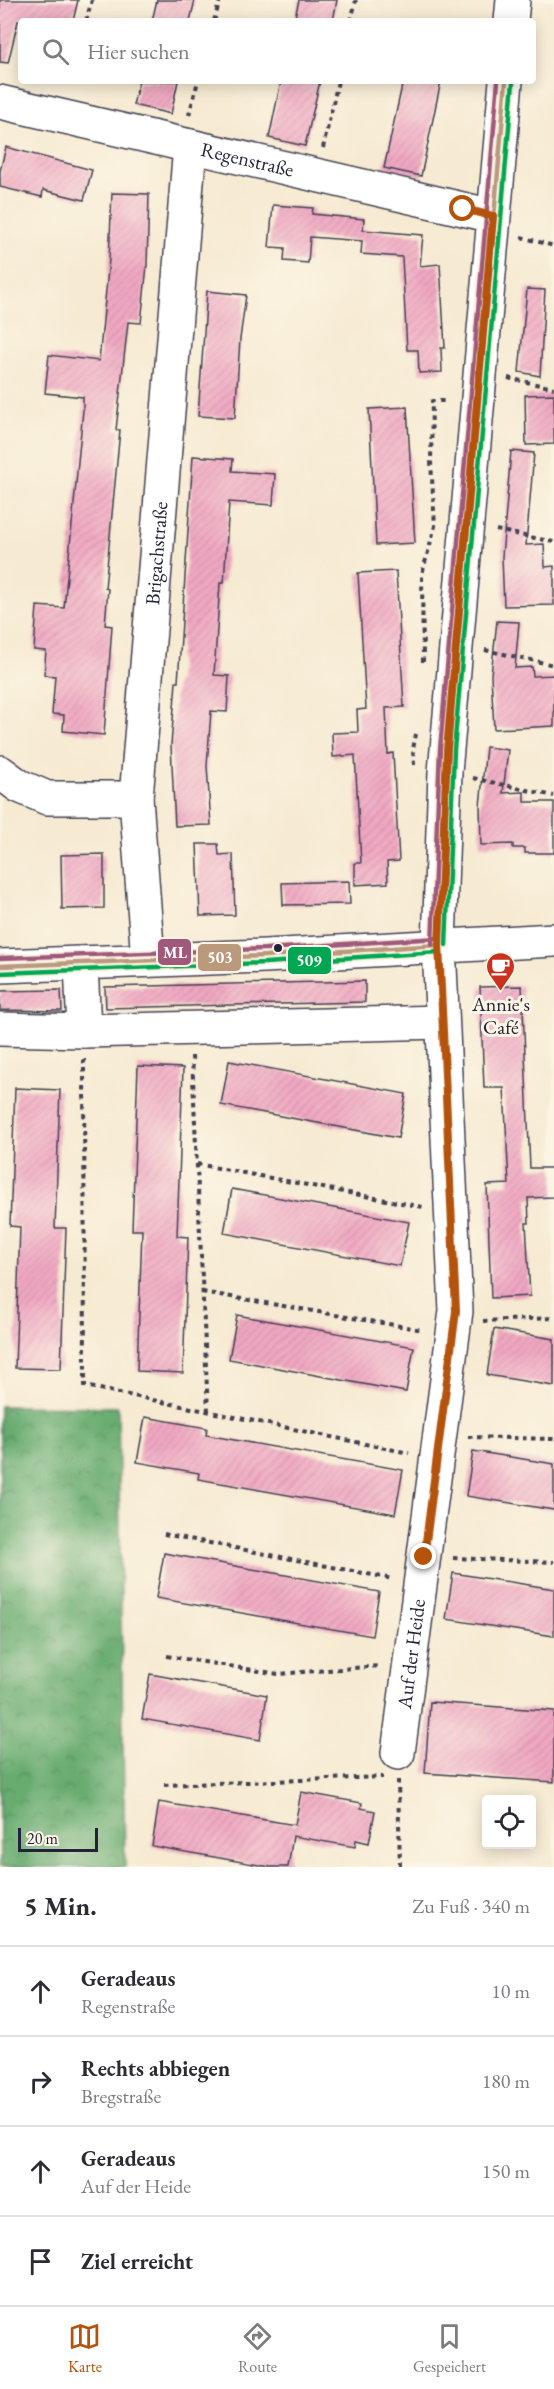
<!DOCTYPE html>
<html lang="de">
<meta charset="utf-8">
<style>
body{margin:0;font-family:"EB Garamond",serif;background:#f7f7f7;color:#2b2b33}
.controls{position:absolute;right:18px;bottom:18px;display:grid;overflow:hidden;border-radius:6px;box-shadow:0 3px 15px #0003}
.controls button{width:54px;height:54px;display:grid;place-items:center;padding:0;border:0;border-bottom:2px solid #e1e1e2;background:#fff;color:#2b2b33;font:30px sans-serif}
.scale{position:absolute;left:18px;bottom:15px;width:80px;box-sizing:border-box;padding-left:6px;border:3px solid #22223b;border-top:0;font-size:16px;line-height:21px;white-space:nowrap;color:#22223b;-webkit-text-stroke:4px #fcf5e5;paint-order:stroke}
.stop{position:absolute;width:18px;height:18px;margin:-14px;border:4px solid #b45309;border-radius:50%;background:#fff}
.stop.end{background:#b45309;border-color:#fff;box-shadow:0 2px 6px #0008}
.list{margin:0;padding:0;list-style:none}
h2{display:flex;justify-content:space-between;align-items:center;height:78px;margin:0;padding:0 24px;font-size:26px}
h2 small{font-size:20px;font-weight:400;color:#7c7c81}
.list li{display:grid;grid-template-columns:39px 1fr auto;gap:18px;align-items:center;box-sizing:border-box;height:90px;padding:0 24px;border-top:2px solid #e1e1e2}
.list b{display:block;font-size:22px;white-space:nowrap}
.list p{margin:0;font-size:20px;white-space:nowrap;color:#7c7c81}
.list em{font-size:20px;font-style:normal;color:#7c7c81}
.icon{flex:none;width:33px;height:33px;fill:none;stroke:currentColor;stroke-width:2;stroke-linecap:round;stroke-linejoin:round}
.map{position:relative;flex:none;width:554px;height:1867px;overflow:hidden}
.search{position:absolute;background:#fff;box-shadow:0 3px 15px #0003;left:18px;right:18px;top:18px;height:66px;display:flex;align-items:center;gap:15px;box-sizing:border-box;padding:0 21px;border-radius:6px;color:#7c7c81;font-size:22px}
.sheet{height:438px;background:#fff}
nav{display:flex;justify-content:space-around;align-items:center;box-sizing:border-box;height:84px;border-top:2px solid #e1e1e2;background:#fff;font-size:16px;color:#7c7c81}
nav a{display:grid;justify-items:center;gap:3px}
nav .on{color:#b45309}
.map>svg:first-child{display:block}
</style>
<div class="map">
<svg width="554" height="1867" viewBox="0 0 554 1867">
<defs>
<pattern id="forest-crowns" width="20" height="18" patternUnits="userSpaceOnUse" patternTransform="scale(1.5)"><rect width="20" height="18" fill="#68ac6f"/><path d="M2 6a3 3 0 1 1 6 0M12 15a3 3 0 1 1 6 0" fill="none" stroke="#558c5c"/></pattern>
<pattern id="building-hatch" width="6" height="6" patternUnits="userSpaceOnUse" patternTransform="scale(1.5)"><rect width="6" height="6" fill="#f1a8c2"/><path d="M-1 1l2-2M0 6l6-6M5 7l2-2" fill="none" stroke="#ce90a8"/></pattern>
</defs>
<rect width="100%" height="100%" fill="#fcf5e5"/>
<filter id="ink" filterUnits="userSpaceOnUse"><feTurbulence type="fractalNoise" baseFrequency=".0167" numOctaves="2"/><feDisplacementMap in="SourceGraphic" scale="12" xChannelSelector="R" yChannelSelector="G"/><feConvolveMatrix kernelMatrix="1 2 1 2 8 2 1 2 1" color-interpolation-filters="sRGB"/></filter>
<filter id="wash" filterUnits="userSpaceOnUse"><feTurbulence type="fractalNoise" baseFrequency=".008" numOctaves="4" result="noise"/><feDisplacementMap in="SourceGraphic" scale="24" xChannelSelector="R" yChannelSelector="G"/><feGaussianBlur stdDeviation="1.35" result="paint"/><feColorMatrix in="noise" values="0 0 0 0 0 0 0 0 0 0 0 0 0 0 0 0 0 1.4 0 .05"/><feComposite in="paint" operator="in"/></filter>
<g filter="url(#wash)">
<rect width="100%" height="100%" fill="#f6ead2"/>
<path fill="url(#forest-crowns)" stroke="#456755" stroke-width="1.5" d="M0,1406L118,1407L125,1867H0Z"/>
<g id="blocks">
<g fill="url(#building-hatch)">
<path d="M0,0H78L73,21H18L8,63L0,62Z"/>
<path d="M157,0H195L190,21H152Z"/>
<path d="M299,0H337L333,21H294Z"/>
<path d="M139,81H178L171,114L133,105Z"/>
<path d="M281,81H320L305,146L269,138Z"/>
<path d="M403,81H441L421,176L384,168Z"/>
<path d="M6,147L92,170L84,200L43,190L42,197L0,187V171Z"/>
<path d="M112,193L149,194L147,265L141,323L128,322L116,430H120L105,588L108,589L105,625L112,626L104,735L63,731L64,715L52,714L55,676L44,675L46,651L34,650L37,606L64,608L83,410V397L45,393L49,355L99,361L109,260Z"/>
<path d="M273,205L313,208L312,214L364,219L363,230L423,235L420,266L440,264L445,348H441L442,372L419,373L418,350H407L402,257L361,254L362,241L310,237L308,263L284,261L285,248L269,247Z"/>
<path d="M527,289L545,290L540,376L519,372Z"/>
<path d="M207,291L246,295L240,339L235,418L198,416Z"/>
<path d="M554,394V444L526,445L525,395Z"/>
<path d="M407,407L415,543L376,545L369,409Z"/>
<path d="M511,451L534,453L526,545L544,544L545,567L554,566V605L504,606L502,557Z"/>
<path d="M193,456L233,459L232,471L275,474L273,505L229,502L224,583H220L214,675L229,676L227,712L211,711L207,766L211,825L175,826L171,745L176,682H178Z"/>
<path d="M396,571L404,707L386,708L388,754L393,753L399,861L387,862L388,883L355,885V863H361L355,755L333,757L332,733L358,732L357,710L366,709L358,573Z"/>
<path d="M497,621L519,622L515,668L532,667L533,676L554,675V726L494,729L491,675Z"/>
<path d="M486,747L508,750L503,793L524,792V802H554V853H525V848H513V844L481,845L480,806Z"/>
<path d="M197,844H218L219,855L233,854L235,915L200,916Z"/>
<path d="M104,854V908L62,909L61,855Z"/>
<path d="M349,881L350,904L283,905L282,883Z"/>
<path d="M365,981V1002L106,1008L105,987Z"/>
<path d="M522,986L530,1168H554V1197L528,1198L529,1223H526L530,1296L491,1298L487,1185L509,1184L504,1088H484L480,987Z"/>
<path d="M61,990L62,1011L0,1010V991Z"/>
<path d="M229,1061L406,1094L398,1138L221,1105Z"/>
<path d="M138,1066L183,1068L177,1236L188,1237L183,1373L137,1371L142,1230H132Z"/>
<path d="M15,1088L60,1090L55,1228H66L61,1369L15,1368L20,1227L10,1226Z"/>
<path d="M232,1189L409,1222L400,1266L224,1233Z"/>
<path d="M237,1315L414,1347L406,1392L229,1359Z"/>
<path d="M494,1329L554,1339V1386L487,1375Z"/>
<path d="M145,1417L207,1428L206,1435L403,1470L395,1514L198,1479L199,1473L137,1462Z"/>
<path d="M473,1451L554,1464V1510L466,1496Z"/>
<path d="M164,1553L379,1592L372,1636L156,1598Z"/>
<path d="M453,1573L554,1589V1636L446,1619Z"/>
<path d="M150,1674L267,1695L260,1740L142,1719Z"/>
<path d="M430,1702L554,1711V1782L425,1773Z"/>
<path d="M301,1792L362,1803L361,1808L375,1811L369,1843L356,1840L355,1847L293,1836L288,1867H270L152,1846L159,1802L295,1825Z"/>
</g>
</g>
</g>
<g filter="url(#ink)">
<use href="#blocks" fill-opacity="0" stroke="#424052" stroke-width="1.5"/>
<g fill="none" stroke-linecap="round" stroke-linejoin="round">
<defs>
<g id="minor">
<path d="M511,21L513,0"/>
<path id="s1" d="M0,102L493,216"/>
<path d="M0,772L19,786L47,798H136"/>
<path id="s2" d="M148,960L136,798L190,146"/>
<path d="M81,963L84,1031"/>
<path d="M0,966L265,956L554,940"/>
<path d="M0,1029L84,1031L442,1022"/>
<path id="s3" d="M398,1753L456,1311L439,945L445,772L506,81"/>
</g>
</defs>
<use href="#minor" stroke="#424052" stroke-width="36"/>
<g stroke="#424052" stroke-width="4" stroke-dasharray="4.5 4.5" stroke-linecap="butt">
<path d="M86,21L92,0"/>
<path d="M214,21L220,0"/>
<path d="M351,21L356,0"/>
<path d="M189,115L198,81"/>
<path d="M323,148L338,81"/>
<path d="M521,237L554,246"/>
<path d="M508,378L554,388"/>
<path d="M496,530L554,542"/>
<path d="M485,650L554,665"/>
<path d="M423,662L422,574L435,526L431,462L432,401H448"/>
<path d="M414,765L413,749L416,734"/>
<path d="M473,778L554,796"/>
<path d="M192,1056L208,1412"/>
<path d="M84,1059L85,1386L409,1453"/>
<path d="M197,1164L423,1207"/>
<path d="M202,1292L423,1330"/>
<path d="M483,1321L554,1318"/>
<path d="M468,1437L554,1439"/>
<path d="M164,1534L393,1579"/>
<path d="M453,1558L554,1562"/>
<path d="M167,1656L278,1674L379,1666"/>
<path d="M398,1780L400,1867"/>
<path d="M164,1785L383,1777"/>
</g>
<use href="#minor" stroke="#fff" stroke-width="33"/>
<defs>
<g id="bus-1">
<path d="M439,945L447,750L506,81"/>
<path d="M0,966L265,956L439,945"/>
</g>
<g id="bus-2">
<path d="M446,945L454,750L513,82"/>
<path d="M0,973L265,963L439,952"/>
</g>
<g id="bus-3">
<path d="M432,945L440,749L498,81"/>
<path d="M0,958L265,949L439,938"/>
</g>
</defs>
<use href="#bus-1" stroke="#fcf5e5" stroke-width="9"/>
<use href="#bus-2" stroke="#fcf5e5" stroke-width="9"/>
<use href="#bus-3" stroke="#fcf5e5" stroke-width="9"/>
<use href="#bus-1" stroke="#bb997d" stroke-width="4.5"/>
<use href="#bus-2" stroke="#00a651" stroke-width="4.5"/>
<use href="#bus-3" stroke="#a0587b" stroke-width="4.5"/>
</g>
</g>
<g fill="none" stroke-linecap="round" stroke-linejoin="round" filter="url(#ink)">
<path stroke="#b45309" stroke-width="8" d="M424,1557L456,1311L439,945L447,750L493,216L463,209"/>
</g>
<defs>
<symbol id="cafe-pin" viewBox="-11 -11 22 30"><path d="M0 17L-7.5 6A9.5 9.5 0 1 1 7.5 6Z" fill="#c8321e" stroke="#fcf5e5"/><path d="M-5.5-4.5H6V0H3Q3 3.5 0 3.5H-2.5Q-5.5 3.5-5.5 0ZM3-3.2v2h1.7v-2ZM-6 4.5H4V6H-6Z" fill="#fff"/></symbol>
</defs>
<g fill-rule="evenodd">
<use href="#cafe-pin" x="484" y="950" width="33" height="45"/>
</g>
<circle fill="#22223b" stroke="#fcf5e5" stroke-width="2" cx="278" cy="948" r="5"/>
<g text-anchor="middle" stroke-width="6" stroke-linejoin="round" paint-order="stroke">
<g font-size="20" fill="#22223b" stroke="#fcf5e5">
<text dy="7" stroke="none"><textPath href="#s1" startOffset="254">Regenstraße</textPath></text>
<text dy="7" stroke="none"><textPath href="#s2" startOffset="408">Brigachstraße</textPath></text>
<text dy="7" stroke="none"><textPath href="#s3" startOffset="100">Auf der Heide</textPath></text>
</g>
<g font-size="20" fill="#22223b" stroke="#fcf5e5">
<text x="501" y="1011">Annie's<tspan x="501" dy="23">Café</tspan></text>
</g>
</g>
<g stroke="#fcf5e5" stroke-width="2">
<rect x="157" y="938" width="35" height="28" rx="6" fill="#a0587b"/>
<rect x="197" y="943" width="45" height="29" rx="6" fill="#bb997d"/>
<rect x="287" y="946" width="45" height="29" rx="6" fill="#00a651"/>
</g>
<g font-size="16" text-anchor="middle" font-weight="bold" fill="#fff">
<text x="175" y="958">ML</text>
<text x="220" y="963">503</text>
<text x="309" y="966">509</text>
</g>
</svg>
<div class="controls">
<button><svg class="icon" aria-label="locate" viewBox="0 0 24 24"><circle cx="12" cy="12" r="6"/><path d="M12 2v4M12 18v4M2 12h4M18 12h4"/></svg></button>
</div>
<div class="scale">20 m</div>
<div class="stop" style="left:463px;top:209px"></div>
<div class="stop end" style="left:424px;top:1557px"></div>
<div class="search"><svg class="icon" aria-label="search" viewBox="0 0 24 24"><circle cx="10" cy="10" r="6"/><path d="M15 15l6 6"/></svg>Hier suchen</div>
</div>
<section class="sheet">
<h2>5 Min.<small>Zu Fuß · 340 m</small></h2>
<ul class="list">
<li><svg class="icon" aria-label="ahead" viewBox="0 0 24 24"><path d="M12 20V5M6 11l6-6 6 6"/></svg><div><b>Geradeaus</b><p>Regenstraße</p></div><em>10 m</em></li>
<li><svg class="icon" aria-label="right" viewBox="0 0 24 24"><path d="M7 20v-9h11M14 6l5 5-5 5"/></svg><div><b>Rechts abbiegen</b><p>Bregstraße</p></div><em>180 m</em></li>
<li><svg class="icon" aria-label="ahead" viewBox="0 0 24 24"><path d="M12 20V5M6 11l6-6 6 6"/></svg><div><b>Geradeaus</b><p>Auf der Heide</p></div><em>150 m</em></li>
<li><svg class="icon" aria-label="arrive" viewBox="0 0 24 24"><path d="M6 21V4h12l-3 4 3 4H6"/></svg><div><b>Ziel erreicht</b></div></li>
</ul>
</section>
<nav>
<a class="on"><svg class="icon" aria-label="map" viewBox="0 0 24 24"><path d="M3 6l6-2 6 2 6-2v14l-6 2-6-2-6 2zM9 4v14M15 6v14"/></svg>Karte</a>
<a><svg class="icon" aria-label="directions" viewBox="0 0 24 24"><path d="M12 3l9 9-9 9-9-9zM9 14v-3h6M13 9l2 2-2 2"/></svg>Route</a>
<a><svg class="icon" aria-label="saved" viewBox="0 0 24 24"><path d="M7 4h10v16l-5-4-5 4z"/></svg>Gespeichert</a>
</nav>
